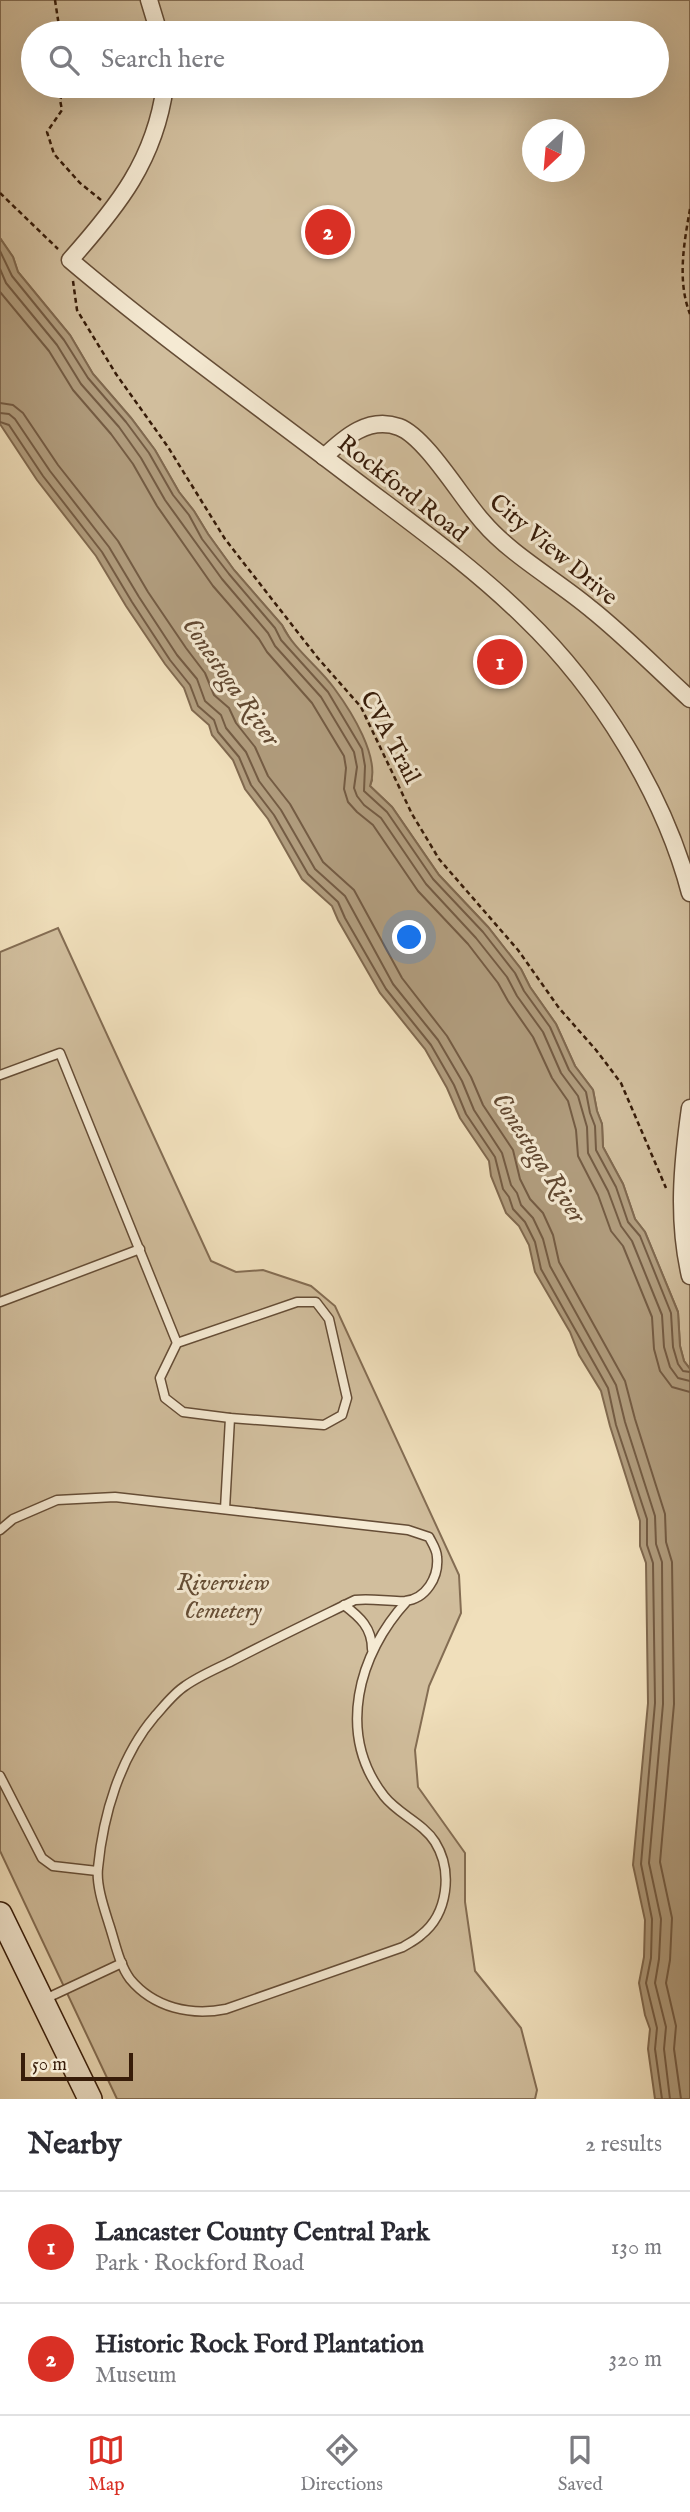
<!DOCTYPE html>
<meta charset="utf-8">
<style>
body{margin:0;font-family:"IM FELL English",serif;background:#f7f7f7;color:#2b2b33}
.compass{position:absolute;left:522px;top:119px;width:63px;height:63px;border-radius:50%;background:#fff;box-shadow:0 7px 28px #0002;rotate:206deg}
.scale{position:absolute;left:21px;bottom:18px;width:112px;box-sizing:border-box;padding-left:7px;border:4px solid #371c09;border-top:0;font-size:19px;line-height:24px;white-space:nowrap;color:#371c09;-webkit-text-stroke:5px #f5ead3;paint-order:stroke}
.you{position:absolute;left:410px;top:938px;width:24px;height:24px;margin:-18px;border:5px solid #fff;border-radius:50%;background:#1a73e8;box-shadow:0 0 0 10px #1a73e833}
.badge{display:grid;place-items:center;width:46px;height:46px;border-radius:50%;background:#d93025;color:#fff;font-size:23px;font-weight:700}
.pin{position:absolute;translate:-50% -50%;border:4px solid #fff;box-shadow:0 2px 7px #0006}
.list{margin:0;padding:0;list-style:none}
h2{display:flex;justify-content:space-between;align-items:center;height:91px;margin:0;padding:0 28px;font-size:30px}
h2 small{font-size:23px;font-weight:400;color:#7c7c81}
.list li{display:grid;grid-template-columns:46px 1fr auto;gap:21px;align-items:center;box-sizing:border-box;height:112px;padding:0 28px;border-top:2px solid #e1e1e2}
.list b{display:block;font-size:26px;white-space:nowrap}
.list p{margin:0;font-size:23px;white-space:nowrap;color:#7c7c81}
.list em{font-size:23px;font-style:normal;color:#7c7c81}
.icon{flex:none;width:38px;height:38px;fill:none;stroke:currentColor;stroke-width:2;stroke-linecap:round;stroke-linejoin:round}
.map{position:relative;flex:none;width:690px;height:2099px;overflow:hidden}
.search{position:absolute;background:#fff;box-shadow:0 7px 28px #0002;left:21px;right:21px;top:21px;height:77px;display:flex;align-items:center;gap:18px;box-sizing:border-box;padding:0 24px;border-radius:38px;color:#7c7c81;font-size:26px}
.sheet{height:315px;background:#fff}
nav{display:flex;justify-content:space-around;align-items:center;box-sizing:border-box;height:98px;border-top:2px solid #e1e1e2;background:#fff;font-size:19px;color:#7c7c81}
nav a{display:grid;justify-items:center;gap:4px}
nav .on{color:#d93025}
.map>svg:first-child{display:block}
</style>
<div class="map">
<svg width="690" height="2099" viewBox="0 0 690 2099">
<rect width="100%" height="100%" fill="#f0dfbb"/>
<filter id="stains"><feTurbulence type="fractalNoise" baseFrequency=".00286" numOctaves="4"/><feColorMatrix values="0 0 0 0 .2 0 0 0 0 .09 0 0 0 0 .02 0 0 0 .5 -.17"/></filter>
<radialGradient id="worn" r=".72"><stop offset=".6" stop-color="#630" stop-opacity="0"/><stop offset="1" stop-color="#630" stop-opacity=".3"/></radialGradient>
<g fill="#d1be9d" stroke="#846d53" stroke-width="2" fill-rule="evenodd">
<path d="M0,0H690V1369L684,1361L680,1346L678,1312L645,1232L635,1219L623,1184L603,1147L602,1124L597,1111L593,1090L575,1066L556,1024L530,987L521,969L488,927L439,875L392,807L370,786L372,780L282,625L234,570L208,534L194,511L179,492L155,450L131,418L93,374L70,335L18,272L13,257L0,238ZM33,33H657V86H33ZM532,130H574V172H532Z"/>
<path d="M58,928L211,1261L236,1272L263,1270L311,1286L335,1306L459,1575L461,1613L429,1686L415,1750L418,1787L465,1853V1902L475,1971L521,2028L537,2090L535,2099H117L0,1851V952Z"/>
</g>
<path fill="#b19d7e" stroke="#80694f" stroke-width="2" d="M0,238L13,257L18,272L70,335L93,374L131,418L155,450L179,492L194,511L208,534L234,570L282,625C294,650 318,666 334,688C351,711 381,758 370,786L392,807L439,875L488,927L521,969L530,987L556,1024L575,1066L593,1090L597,1111L602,1124L603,1147L623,1184L635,1219L645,1232L678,1312L680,1346L684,1361L690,1369V2099H655L648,2049L650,2029L645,2015L639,1983L644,1957L645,1920L633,1865L648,1703L646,1563L640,1546V1521L610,1426L601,1391L579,1355L570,1332L535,1272L529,1245L519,1226L506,1213L491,1176L489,1161L460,1118L447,1088L425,1049L380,993L338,920L332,906L302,879L268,819L245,789L233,760L212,735L209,725L192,710L184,688L165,664L126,606L96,556L37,480L0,424Z"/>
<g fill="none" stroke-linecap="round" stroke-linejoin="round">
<g stroke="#745c44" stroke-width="2">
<path d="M0,251L12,276L64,340L88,378L126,422L149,453L173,495L189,515L202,539L229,574L275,628L281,640L328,692L362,749L365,766L364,791L387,812L433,879L483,932L515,973L524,991L550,1027L569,1070L586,1092L590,1113L595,1126L596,1150L616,1187L628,1222L640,1236L671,1313L673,1347L678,1364L683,1371L690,1372"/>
<path d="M0,269L6,283L57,345L81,384L119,427L141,458L165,500L222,579L268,633L275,646L321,697L354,752L357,767L354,788L357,796L364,805L381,818L426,884L476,938L507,977L517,996L543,1032L561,1073L578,1096L587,1127L588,1153L608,1191L621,1226L632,1241L662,1315L664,1347L670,1367L678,1378L690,1381"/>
<path d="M0,292L49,351L73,390L111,434L133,464L157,506L213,586L259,639L267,652L312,703L344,756L346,768L344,789L348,802L357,812L373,825L418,891L468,944L498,983L508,1001L533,1037L552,1078L568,1101L576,1130L578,1156L598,1195L611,1231L623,1246L652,1317L654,1349L660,1371L672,1387L690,1392"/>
<path d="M0,403L13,405L23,413L58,465L118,541L148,592L186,648L205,673L214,695L229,708L236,723L255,747L268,776L290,804L323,862L354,890L402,978L447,1036L471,1077L483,1105L513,1150L520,1179L530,1199L543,1213L553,1235L559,1262L625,1381L635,1419L665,1514L666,1542L672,1562L674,1704L660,1862L672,1918L670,1960L666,1983L676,2026L674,2049L681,2099"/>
<path d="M0,413L9,414L15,419L50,471L109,547L139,597L177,655L197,679L205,701L221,715L226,728L246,752L259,781L281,810L315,869L345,896L393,984L438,1040L462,1081L474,1110L502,1153L511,1185L517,1193L521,1205L533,1218L543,1239L550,1266L616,1385L625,1422L655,1516L656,1544L662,1562L663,1704L649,1863L661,1919L659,1959L655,1983L666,2027L664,2049L670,2099"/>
<path d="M0,422L9,425L43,476L102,552L132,602L170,660L190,685L198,706L214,720L218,732L239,757L251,785L274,815L308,874L338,902L345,918L386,989L431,1045L454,1085L466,1114L495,1157L503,1189L509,1197L513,1209L525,1222L535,1242L541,1269L608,1388L616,1425L647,1519V1545L653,1563L655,1703L641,1864L652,1919L651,1958L646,1983L657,2028L655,2049L662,2099"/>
</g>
<defs>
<g id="lane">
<path d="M0,1075L60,1053L177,1343"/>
<path d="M0,1302L140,1249"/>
<path d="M297,1302H316L329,1319L347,1398L342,1415L324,1425L230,1418L183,1412L165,1398L160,1378L177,1343Z"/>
<path d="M225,1509L230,1418"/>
<path d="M0,1530L13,1519L57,1500L115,1497L408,1530L429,1537C432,1543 437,1550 437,1557C439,1577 426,1599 405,1601C388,1602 374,1598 355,1600C314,1620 272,1640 232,1661C216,1669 199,1676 185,1686C174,1693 164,1706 155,1716C120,1757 103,1815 98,1868C96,1885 104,1908 109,1924C115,1942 119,1964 130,1979C154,2008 191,2016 226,2009L403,1947C409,1943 416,1940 421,1935C448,1914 453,1871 435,1842C423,1823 398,1814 384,1796C336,1734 358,1654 407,1601"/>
<path d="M344,1605C360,1617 372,1628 372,1649"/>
<path d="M0,1776L42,1858L53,1866L97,1871"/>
<path d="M45,1999L122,1963"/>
</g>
<g id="street">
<path d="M149,0L159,33"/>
<path d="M165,86C155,160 118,206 70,260C162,338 261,408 356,481C414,525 473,567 525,618C599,689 664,794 690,893"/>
<path d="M324,457C345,437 369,416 399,427C426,437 462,499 483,522C511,555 558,581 591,609C626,637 657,669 690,699"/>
<path d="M690,1108C682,1165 677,1220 690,1276"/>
</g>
<path id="secondary" d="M0,1914L90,2099"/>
</defs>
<use href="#lane" stroke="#654d36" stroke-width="11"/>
<use href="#street" stroke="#654d36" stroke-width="19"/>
<use href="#secondary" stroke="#371c09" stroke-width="26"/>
<g stroke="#371c09" stroke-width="2.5" stroke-dasharray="5 3.5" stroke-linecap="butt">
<path d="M55,0L60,33"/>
<path d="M65,86L60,100L62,110L47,132L54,154L80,183L101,200"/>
<path d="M0,193L58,249"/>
<path d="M690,209C684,243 677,281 690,314"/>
<path d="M73,281L77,310L116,374L168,447L225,539L317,657L361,707L412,814L439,859L518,950L559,1008L596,1050L621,1083L666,1188"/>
</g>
<use href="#lane" stroke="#f5ead3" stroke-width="8"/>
<use href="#street" stroke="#f5ead3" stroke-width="16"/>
<use href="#secondary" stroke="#f5ead3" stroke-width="23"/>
</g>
<g text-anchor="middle" stroke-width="6" stroke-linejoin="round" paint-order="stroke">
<g font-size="24" fill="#371c09" stroke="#f5ead3">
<text transform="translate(403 488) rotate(38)" y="8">Rockford Road</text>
<text transform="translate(554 549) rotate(40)" y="8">City View Drive</text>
<text transform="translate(391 737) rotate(62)" y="8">CVA Trail</text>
</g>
<g font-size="24" font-style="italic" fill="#654d35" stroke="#f5ead3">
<text x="223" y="1590">Riverview<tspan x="223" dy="28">Cemetery</tspan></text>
</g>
<g font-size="26" font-style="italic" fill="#624932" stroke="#f5ead3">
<text transform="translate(232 681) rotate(55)" y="9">Conestoga River</text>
<text transform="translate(540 1157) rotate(57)" y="9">Conestoga River</text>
</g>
</g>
<rect width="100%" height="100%" filter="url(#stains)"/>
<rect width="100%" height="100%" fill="url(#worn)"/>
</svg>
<svg class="compass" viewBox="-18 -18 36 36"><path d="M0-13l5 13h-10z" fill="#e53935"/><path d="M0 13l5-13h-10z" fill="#7c7c81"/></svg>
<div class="scale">50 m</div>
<div class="you"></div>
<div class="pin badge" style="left:500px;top:662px">1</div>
<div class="pin badge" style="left:328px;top:232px">2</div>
<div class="search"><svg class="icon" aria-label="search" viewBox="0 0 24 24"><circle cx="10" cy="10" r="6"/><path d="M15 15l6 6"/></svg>Search here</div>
</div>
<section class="sheet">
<h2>Nearby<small>2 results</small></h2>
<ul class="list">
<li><span class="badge">1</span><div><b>Lancaster County Central Park</b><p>Park · Rockford Road</p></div><em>130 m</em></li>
<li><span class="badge">2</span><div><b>Historic Rock Ford Plantation</b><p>Museum</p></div><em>320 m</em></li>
</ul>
</section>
<nav>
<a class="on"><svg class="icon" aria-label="map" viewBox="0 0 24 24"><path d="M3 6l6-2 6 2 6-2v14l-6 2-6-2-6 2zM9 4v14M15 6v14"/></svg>Map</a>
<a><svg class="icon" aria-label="directions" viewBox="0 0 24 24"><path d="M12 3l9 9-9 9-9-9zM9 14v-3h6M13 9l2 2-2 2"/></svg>Directions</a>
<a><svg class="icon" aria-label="saved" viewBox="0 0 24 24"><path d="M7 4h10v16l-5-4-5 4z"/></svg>Saved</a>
</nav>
